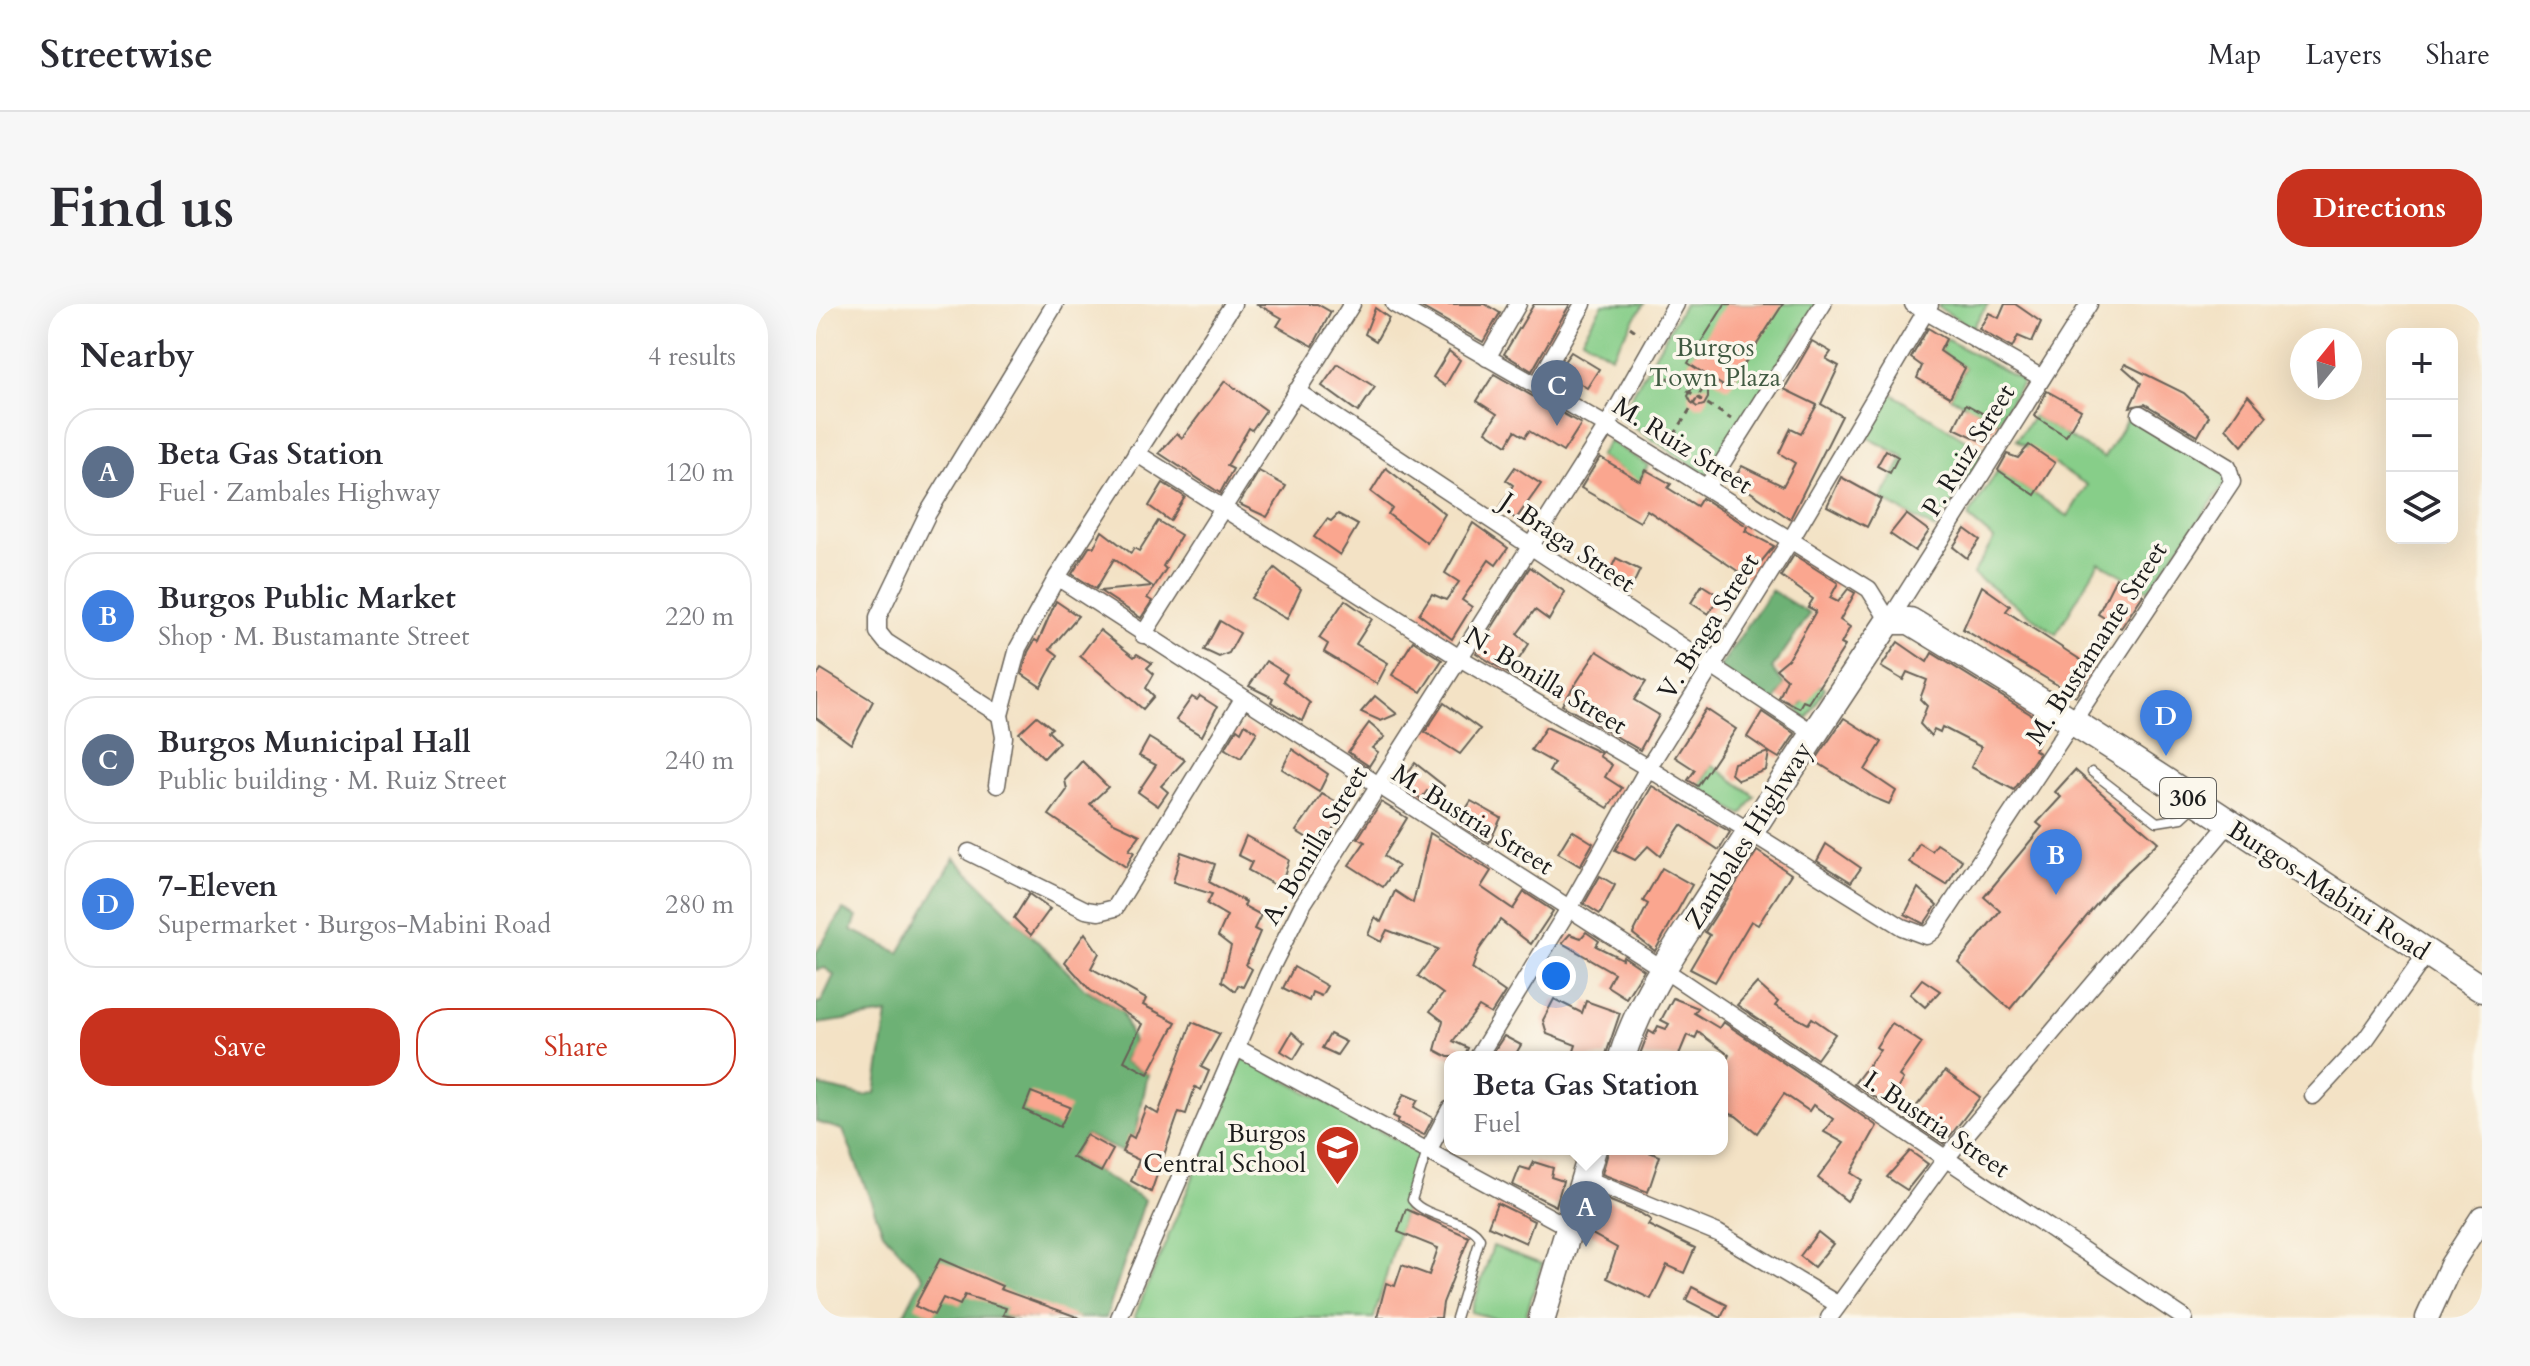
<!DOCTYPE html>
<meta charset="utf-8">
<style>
body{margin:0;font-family:Cardo,serif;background:#f7f7f7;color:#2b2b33}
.controls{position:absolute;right:24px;top:24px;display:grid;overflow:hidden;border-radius:16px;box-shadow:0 8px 32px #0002}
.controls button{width:72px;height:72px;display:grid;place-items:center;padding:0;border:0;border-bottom:2px solid #e1e1e2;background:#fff;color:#2b2b33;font:40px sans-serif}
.compass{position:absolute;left:1474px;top:24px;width:72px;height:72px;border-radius:50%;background:#fff;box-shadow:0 8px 32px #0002;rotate:18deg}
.you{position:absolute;left:740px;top:672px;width:28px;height:28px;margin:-20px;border:6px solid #fff;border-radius:50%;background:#1a73e8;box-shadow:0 0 0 12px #1a73e833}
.badge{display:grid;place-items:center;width:52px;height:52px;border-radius:50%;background:#c8321e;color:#fff;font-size:26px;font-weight:700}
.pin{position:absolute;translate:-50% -66px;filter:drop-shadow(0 2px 4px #0008)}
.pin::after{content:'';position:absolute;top:42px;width:28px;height:24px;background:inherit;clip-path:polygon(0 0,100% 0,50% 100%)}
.popup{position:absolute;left:628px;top:747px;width:284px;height:104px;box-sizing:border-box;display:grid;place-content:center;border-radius:16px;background:#fff;filter:drop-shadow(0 2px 6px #0005);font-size:26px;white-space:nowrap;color:#7c7c81}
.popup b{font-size:30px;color:#2b2b33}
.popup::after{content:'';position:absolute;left:50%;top:100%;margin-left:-16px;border:16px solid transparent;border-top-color:#fff}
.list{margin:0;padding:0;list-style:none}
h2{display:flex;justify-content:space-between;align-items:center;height:104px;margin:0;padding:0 32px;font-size:34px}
h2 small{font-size:26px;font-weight:400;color:#7c7c81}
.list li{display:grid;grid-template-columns:52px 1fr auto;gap:24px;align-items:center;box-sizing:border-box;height:128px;margin:0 16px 16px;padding:0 16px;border:2px solid #e1e1e2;border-radius:32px}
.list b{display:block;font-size:30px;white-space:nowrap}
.list p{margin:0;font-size:26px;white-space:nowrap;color:#7c7c81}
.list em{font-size:26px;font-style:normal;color:#7c7c81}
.actions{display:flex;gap:16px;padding:24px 32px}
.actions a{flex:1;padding:18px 0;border:2px solid #c8321e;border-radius:32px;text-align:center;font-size:28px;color:#c8321e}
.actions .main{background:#c8321e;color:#fff}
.icon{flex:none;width:44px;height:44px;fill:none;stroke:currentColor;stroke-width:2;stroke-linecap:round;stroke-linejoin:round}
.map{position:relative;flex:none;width:1666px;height:1014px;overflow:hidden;border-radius:32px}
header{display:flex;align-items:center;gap:48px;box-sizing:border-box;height:112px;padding:0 40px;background:#fff;border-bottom:2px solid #e1e1e2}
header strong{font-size:38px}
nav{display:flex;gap:44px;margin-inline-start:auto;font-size:28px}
.intro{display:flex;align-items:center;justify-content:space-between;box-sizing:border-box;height:192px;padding:0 48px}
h1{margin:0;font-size:56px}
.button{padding:20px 36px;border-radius:32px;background:#c8321e;color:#fff;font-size:28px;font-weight:700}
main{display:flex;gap:48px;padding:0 48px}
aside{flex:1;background:#fff;border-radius:32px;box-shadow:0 8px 32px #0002}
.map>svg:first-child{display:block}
</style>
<header>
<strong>Streetwise</strong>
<nav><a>Map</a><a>Layers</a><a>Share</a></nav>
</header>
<div class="intro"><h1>Find us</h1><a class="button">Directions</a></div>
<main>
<aside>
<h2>Nearby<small>4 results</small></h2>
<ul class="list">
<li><span class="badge" style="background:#5c6f8a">A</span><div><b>Beta Gas Station</b><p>Fuel · Zambales Highway</p></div><em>120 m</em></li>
<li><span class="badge" style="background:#3f7fe0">B</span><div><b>Burgos Public Market</b><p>Shop · M. Bustamante Street</p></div><em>220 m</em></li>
<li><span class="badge" style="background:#5c6f8a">C</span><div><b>Burgos Municipal Hall</b><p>Public building · M. Ruiz Street</p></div><em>240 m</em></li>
<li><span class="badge" style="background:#3f7fe0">D</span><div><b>7-Eleven</b><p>Supermarket · Burgos-Mabini Road</p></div><em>280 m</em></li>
</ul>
<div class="actions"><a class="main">Save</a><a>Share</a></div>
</aside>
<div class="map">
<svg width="1666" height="1014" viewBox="0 0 1666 1014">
<rect width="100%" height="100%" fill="#fbf7ec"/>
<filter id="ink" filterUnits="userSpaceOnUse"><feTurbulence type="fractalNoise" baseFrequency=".0125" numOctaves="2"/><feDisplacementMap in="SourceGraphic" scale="16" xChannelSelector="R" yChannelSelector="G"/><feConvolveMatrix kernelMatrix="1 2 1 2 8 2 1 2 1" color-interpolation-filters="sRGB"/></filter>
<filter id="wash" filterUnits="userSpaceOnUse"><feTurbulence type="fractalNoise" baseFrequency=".006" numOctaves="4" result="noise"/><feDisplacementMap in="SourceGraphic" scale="32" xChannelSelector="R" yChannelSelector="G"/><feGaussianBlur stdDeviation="1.8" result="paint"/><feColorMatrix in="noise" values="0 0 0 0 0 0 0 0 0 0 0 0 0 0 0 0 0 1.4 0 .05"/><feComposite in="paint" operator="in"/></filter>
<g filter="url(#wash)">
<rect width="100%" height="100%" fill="#f3e2c5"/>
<g fill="#87ce89" stroke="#527552" stroke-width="2">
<path d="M787,0H828L795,52L766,34Z"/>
<path d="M868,0H1001L891,171L803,114Z"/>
<path d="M1124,0H1172L1156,24L1122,3Z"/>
<path d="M1130,35L1207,77L1182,118L1134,93L1149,64L1124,47Z"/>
<path d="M1075,89L1169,148L1119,225L1065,195L1088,153L1049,132Z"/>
<path d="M1218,112L1288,154L1313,112L1414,173L1332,286L1283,258L1240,330L1157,270L1178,235L1152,213L1182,166L1252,212L1271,181L1200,136Z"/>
<path d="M793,137L832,161L808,209L797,202L813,171L783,152Z"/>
<path d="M1003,381L1009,384L991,416L979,402L983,403Z"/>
<path d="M896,461L939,492L926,511L883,484Z"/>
<path d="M427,754L605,849L558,1014H318Z"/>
<path d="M677,942L726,960L709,1014H677L655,1008Z"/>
</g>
<g fill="#6db175" stroke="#446648" stroke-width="2">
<path d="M955,286L994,310L956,365L969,381L957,403L902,366Z"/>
<path d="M138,554L268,684L306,707L317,738L308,757L332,770L320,829L306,848L270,831L256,853L329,896L290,1014H86L107,973L67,928L27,826L0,818V781L49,792L59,789L71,710L0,720V699L5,698L18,671L9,664L0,666V649L27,606L41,613L36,626L83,649Z"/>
</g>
<g id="blocks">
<g fill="#faa68f">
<path d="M441,0H501L515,8L497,42L461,22L466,14Z"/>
<path d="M600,0H669L684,9L667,38Z"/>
<path d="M718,0H754L716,67L688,50Z"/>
<path d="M909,0H967L912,85L872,59Z"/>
<path d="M1189,0H1199L1225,18L1216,38L1202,32L1196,44L1163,25L1173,9L1183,14Z"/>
<path d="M559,4L573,14L560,37L549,30Z"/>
<path d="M1112,24L1130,35L1124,47L1149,64L1134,93L1101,74L1106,62L1095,54Z"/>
<path d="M996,37L1015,48L1010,55L1023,62L1005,100L1026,112L974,215L917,176L926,162L967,182L979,159L963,149L975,124L985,129L1001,101L968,85Z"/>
<path d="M633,47L644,56L629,82L617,73Z"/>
<path d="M755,48L783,65L771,84L742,66Z"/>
<path d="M522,60L559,83L542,108L506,82Z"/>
<path d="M1309,60L1368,89L1393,112L1382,132L1329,100L1314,103L1325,79L1307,63Z"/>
<path d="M678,70L765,120L747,148L713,127L709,133L699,127L691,141L670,127L681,110L661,97Z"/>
<path d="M409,77L450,106L436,126L433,124L411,162L417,165L404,189L343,149L361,129L366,134Z"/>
<path d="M892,81V94L888,101L881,103L875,98L872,92L876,84Z"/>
<path d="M1231,87L1265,106L1250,132L1218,112Z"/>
<path d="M1432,91L1451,112L1426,142L1410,124Z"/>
<path d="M1150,100L1182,118L1170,139L1138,124Z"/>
<path d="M1213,141L1239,159L1219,191L1182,166L1191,150L1202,154Z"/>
<path d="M1070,146L1082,153L1074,169L1061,162Z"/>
<path d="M784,153L824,177L830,166L855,180L852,184L881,202L886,194L932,223L929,227L958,242L932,274L831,206L824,218L765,184Z"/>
<path d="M699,163L725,180L700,215L684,204L697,181L690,176Z"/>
<path d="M570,164L629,210L611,239L572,210L576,204L555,188Z"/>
<path d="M443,167L470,182L451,213L423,200Z"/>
<path d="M1025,173L1065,195L1051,223L1011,202Z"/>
<path d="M347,179L369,193L354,217L333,202Z"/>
<path d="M522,210L542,221L524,251L498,233L511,215L515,217Z"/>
<path d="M1090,210L1113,227L1099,247L1074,230Z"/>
<path d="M342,217L365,231L347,262L350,265L331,294L336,297L325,314L284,287L336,282L298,255L280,285L256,270L274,242L278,243L286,227L315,249L318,244L323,247Z"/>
<path d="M657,219L692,244L680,261L673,256L646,296L656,303L636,335L603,310L616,290L630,296L643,278L629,269Z"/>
<path d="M1149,225L1164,236L1151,254L1137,243Z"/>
<path d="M978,251L1022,279L1014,294L1022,298L1032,285L1039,289L1024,316L1034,323L1025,340L1029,342L992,399L987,397L983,404L963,394L971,375L960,365L972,355L1000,307L992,303L997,295L965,272Z"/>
<path d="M800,254L824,266L811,293L789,278Z"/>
<path d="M714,263L749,288L733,316L719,306L701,330L713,340L693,370L660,349Z"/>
<path d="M459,264L485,285L471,315L435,294Z"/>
<path d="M1300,274L1327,291L1305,324L1282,310Z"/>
<path d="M886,281L905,293L892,310L875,299Z"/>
<path d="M1166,282L1194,302L1190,307L1277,364L1260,392L1147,325Z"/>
<path d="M529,296L556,315L540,340L572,359L561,380L508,348L512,340L503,334Z"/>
<path d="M240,297L262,312L234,345L242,351L225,383L206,370L212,348L219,336L222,338Z"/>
<path d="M404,317L424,329L413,349L403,353L388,346Z"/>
<path d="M284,326L318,353L321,350L336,359L331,364L338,370L330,384L338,392L327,405L264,352Z"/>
<path d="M597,337L626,356L605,388L576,371Z"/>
<path d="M1082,338L1111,358L1116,349L1232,421L1218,446L1223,449L1198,486L1155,463L1165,443L1126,423L1124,428L1118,425L1115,432L1104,420L1111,402L1104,395L1111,376L1091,368L1087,376L1065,363Z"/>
<path d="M781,347L830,378L818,396L843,411L824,446L746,401Z"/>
<path d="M450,357L471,370L467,377L494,399L486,417L455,398L457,394L433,382Z"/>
<path d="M5,365L57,397L35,440L0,414V373Z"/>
<path d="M384,392L401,403L386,432L360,416L376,393L381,396Z"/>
<path d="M559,392L581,410L565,417L545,408Z"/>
<path d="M628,399L664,425L644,450L609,428Z"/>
<path d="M890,405L920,425L882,482L872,476L879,466L859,453Z"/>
<path d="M946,408L979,430L963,454L953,448L950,466L922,476L915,470L918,459L953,448L931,433Z"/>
<path d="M221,412L236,424L232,427L243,438L228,454L203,429Z"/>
<path d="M1028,414L1066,438L1049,466L1080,487L1073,500L1056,493L999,457Z"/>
<path d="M553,419L569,433L556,444L562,448L553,462L532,448Z"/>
<path d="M429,420L441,428L425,454L409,445L421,425L425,428Z"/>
<path d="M730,423L785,449L783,452L796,461L789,473L806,484L792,504L733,468L738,459L715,446Z"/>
<path d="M333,434L369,456L345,482L352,488L342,502L322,488L340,461L323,452Z"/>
<path d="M476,445L512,470L503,488L466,465Z"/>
<path d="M266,457L292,483L274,500L298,519L324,531L313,546L318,548L310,563L233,511L251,486L249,476Z"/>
<path d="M599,459L628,482L620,491L611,487L605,495L585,478Z"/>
<path d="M1259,466L1342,538L1294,584L1194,705L1142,658L1184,607L1168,593L1226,523L1221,519L1245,493L1239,488Z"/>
<path d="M836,482L914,528L903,546L865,521L844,552L832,542L819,556L799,546Z"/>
<path d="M506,490L530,503L506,543L480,527Z"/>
<path d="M655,497L685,514L673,539L641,519Z"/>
<path d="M565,498L591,514L568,552L582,562L567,583L533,561L549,538L542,534Z"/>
<path d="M756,526L777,539L764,562L742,549Z"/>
<path d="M614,529L675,567L665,583L697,605L708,588L737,607L715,640L684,616L663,646L656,665L689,688L675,710L663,703L637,737L652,744L648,753H632L619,746L627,717L614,707L627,690L602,672L622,645L571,626L565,638L552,631L559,613L565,618L579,587L597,599Z"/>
<path d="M430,532L473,556L464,584L432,566L436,558L422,551Z"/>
<path d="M1103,539L1116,547L1121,540L1146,556L1131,581L1093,558Z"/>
<path d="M1010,540L1045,564L1035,578L1001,557Z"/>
<path d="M941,547L975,570L942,621L935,617L899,678L874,665L894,631L889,628Z"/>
<path d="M365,548L399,560L393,578L430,598L428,602L445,611L438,625L444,628L430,661L436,665L427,683L422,681L419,687L406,677L415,642L402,632L411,612L391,600L396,590L357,578Z"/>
<path d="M846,564L876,581L839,647L817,630L832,600L827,597Z"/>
<path d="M784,572L799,581L784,610L768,600Z"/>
<path d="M1102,584L1121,601L1108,620L1089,610Z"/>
<path d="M213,590L234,605L215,631L198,614Z"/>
<path d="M770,628L783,637L780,642L806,655L807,652L828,666L810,694L791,682L798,669L746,639L754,630L765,634Z"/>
<path d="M269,629L283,649L275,664L330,695L327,701L360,718L332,770L308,757L326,720L274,686L249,658Z"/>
<path d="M478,663L511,682L505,692L496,688L493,697L467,684Z"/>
<path d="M1106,675L1124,687L1109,703L1094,690Z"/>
<path d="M941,679L962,698L959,702L992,720L996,714L1019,730L1001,755L921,701Z"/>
<path d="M857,694L882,704L878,709L903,724L907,718L1061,822L1035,869L1046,876L1031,897L1002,874L1028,839L1008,828L1017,815L997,801L993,807L968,790L941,829L920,812L906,807L913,788L906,783V765L913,751L882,728L879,735L871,731L862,753H823L833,727L838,730L842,722L850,725L853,720L845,716Z"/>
<path d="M738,695L766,709L770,697L804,709L789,753H756L760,741L731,730L727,716Z"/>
<path d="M376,718L404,730L385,763L393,767L385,786L379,783L370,810L363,808L335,888L315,877L323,856L306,848L313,831L318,834L330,803L342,810Z"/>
<path d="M1076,719L1106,739L1083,772L1087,775L1072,801L1038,780L1064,746L1060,743Z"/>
<path d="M476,728L488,739L478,755L465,747Z"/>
<path d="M514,730L530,738L521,751L506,744Z"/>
<path d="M688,732L705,741L698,753H687L678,747Z"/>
<path d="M1129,767L1164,793L1128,840L1090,815Z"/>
<path d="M215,788L254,803L244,823L208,806Z"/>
<path d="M588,790L602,796L598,803L617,814L608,831L581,818L583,815L577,812Z"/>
<path d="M270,831L297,846L285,868L256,853Z"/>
<path d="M793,845H825L844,852L832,888L786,870Z"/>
<path d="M1094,847L1112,860L1091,886L1071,873Z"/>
<path d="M718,858L737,864L735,873L747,877L740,902L697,881L704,863L714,866Z"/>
<path d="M782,892L824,909L835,916L832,921L879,944L868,969L851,961L835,995L791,974L801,944L769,926Z"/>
<path d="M681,899L718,917L710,939L672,922Z"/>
<path d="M590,905L653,933L627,999L625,1014H561L570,979L579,982L586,961L613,971L622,944L582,928Z"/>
<path d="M1002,928L1017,940L998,963L984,952Z"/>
<path d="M124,955L186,982L184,985L264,1014H201L187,1011L190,1004L149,991L144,1001L127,994L118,1011L99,1002Z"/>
<path d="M876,983L911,1001L905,1014L870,996Z"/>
</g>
</g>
</g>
<g filter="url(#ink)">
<use href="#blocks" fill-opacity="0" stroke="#676157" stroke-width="2"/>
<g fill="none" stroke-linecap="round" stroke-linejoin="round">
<defs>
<g id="lane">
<path d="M1276,468L1341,518L1366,514L1380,501"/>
<path d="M611,847L596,896C610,915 656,915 664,935L640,1014"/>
</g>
<g id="street">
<path d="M578,0L791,122L1053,285L1073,317L1273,0"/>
<path d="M1097,0L1226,74"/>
<path d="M671,54L702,0"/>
<path d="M721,81L767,0"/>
<path d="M480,87L997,429"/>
<path d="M320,149L642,353L832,464L1086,623L1110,632L1118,626L1416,178L1412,163L1324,110"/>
<path d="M891,183L1007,0"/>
<path d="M241,273L847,665L1368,1014"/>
<path d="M327,331L536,0"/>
<path d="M184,411L70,338L62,328V313L112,209L239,0"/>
<path d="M181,481L188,433L184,411L202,344L241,273L417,0"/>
<path d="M153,548L270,606L283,608L299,604L427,395"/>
<path d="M421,744L754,924"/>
<path d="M662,753L754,603L832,464L974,237L1114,0"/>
<path d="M1497,792L1550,735L1611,649"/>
<path d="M612,847L634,805"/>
<path d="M768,874L902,929L1021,1000"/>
<path d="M303,1014L452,670L487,600L791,122L860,0"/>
<path d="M1013,1014L1130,854L1412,521"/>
</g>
<path id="secondary" d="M1611,1014L1635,961L1666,913"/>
<g id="primary">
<path d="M806,753C826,688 870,630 906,572C961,487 1016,401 1073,317H1094C1288,434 1477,560 1666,685"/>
<path d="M726,1014L777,845"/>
</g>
</defs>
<use href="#lane" stroke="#676157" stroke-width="11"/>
<use href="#street" stroke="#676157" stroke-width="19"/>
<use href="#secondary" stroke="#676157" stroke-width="25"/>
<use href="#primary" stroke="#676157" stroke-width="29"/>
<g stroke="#676157" stroke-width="3" stroke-dasharray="6 6" stroke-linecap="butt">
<path d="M814,23L824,30"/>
<path d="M841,67L915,115"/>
<path d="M852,141L894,73"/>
</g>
<use href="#lane" stroke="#fff" stroke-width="8"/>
<use href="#street" stroke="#fff" stroke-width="16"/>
<use href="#secondary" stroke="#fff" stroke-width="22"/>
<use href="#primary" stroke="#fff" stroke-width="26"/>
</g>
</g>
<defs>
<symbol id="school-pin" viewBox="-11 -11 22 30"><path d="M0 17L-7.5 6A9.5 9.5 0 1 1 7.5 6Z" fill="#c8321e" stroke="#fbf7ec"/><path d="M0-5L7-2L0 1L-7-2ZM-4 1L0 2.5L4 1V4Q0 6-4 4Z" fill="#fff"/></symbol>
</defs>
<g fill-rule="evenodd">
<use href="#school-pin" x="496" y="818" width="51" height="69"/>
</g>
<g text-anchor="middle" stroke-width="7" stroke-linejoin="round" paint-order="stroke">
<rect fill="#fbf7ec" stroke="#5f5e5a" stroke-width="2" x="1344" y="474" width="56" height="40" rx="6"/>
<g font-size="24" font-weight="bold" fill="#1c1c1c">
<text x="1372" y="502">306</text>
</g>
<g font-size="26" fill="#415a42" stroke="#fbf7ec">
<text x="899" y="52">Burgos<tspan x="899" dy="30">Town Plaza</tspan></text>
</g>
<g font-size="26" fill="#1c1c1c" stroke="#fbf7ec">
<text transform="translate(867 141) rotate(32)" y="9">M. Ruiz Street</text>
<text transform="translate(1152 146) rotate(-58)" y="9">P. Ruiz Street</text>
<text transform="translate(752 238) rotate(34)" y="9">J. Braga Street</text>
<text transform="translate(892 322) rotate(-58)" y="9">V. Braga Street</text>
<text transform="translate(1280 339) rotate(-57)" y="9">M. Bustamante Street</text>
<text transform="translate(730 376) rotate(31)" y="9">N. Bonilla Street</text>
<text transform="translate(657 515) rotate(32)" y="9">M. Bustria Street</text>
<text transform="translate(932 531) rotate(-58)" y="9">Zambales Highway</text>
<text transform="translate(498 541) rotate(-59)" y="9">A. Bonilla Street</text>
<text transform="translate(1513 586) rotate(33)" y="9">Burgos-Mabini Road</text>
<text transform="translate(1121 820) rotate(34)" y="9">I. Bustria Street</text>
</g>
<g font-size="26" fill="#1c1c1c" stroke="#fbf7ec" text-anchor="end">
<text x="490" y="838">Burgos<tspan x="490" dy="30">Central School</tspan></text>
</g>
</g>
</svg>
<div class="controls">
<button>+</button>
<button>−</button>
<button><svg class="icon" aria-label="layers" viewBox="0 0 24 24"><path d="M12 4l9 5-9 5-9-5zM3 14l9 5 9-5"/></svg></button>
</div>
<svg class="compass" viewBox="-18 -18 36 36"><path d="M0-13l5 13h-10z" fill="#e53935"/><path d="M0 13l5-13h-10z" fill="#7c7c81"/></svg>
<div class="you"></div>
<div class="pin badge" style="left:770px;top:943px;background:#5c6f8a">A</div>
<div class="popup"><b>Beta Gas Station</b>Fuel</div>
<div class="pin badge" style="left:1240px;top:591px;background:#3f7fe0">B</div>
<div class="pin badge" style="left:741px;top:122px;background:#5c6f8a">C</div>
<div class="pin badge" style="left:1350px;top:452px;background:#3f7fe0">D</div>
</div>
</main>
